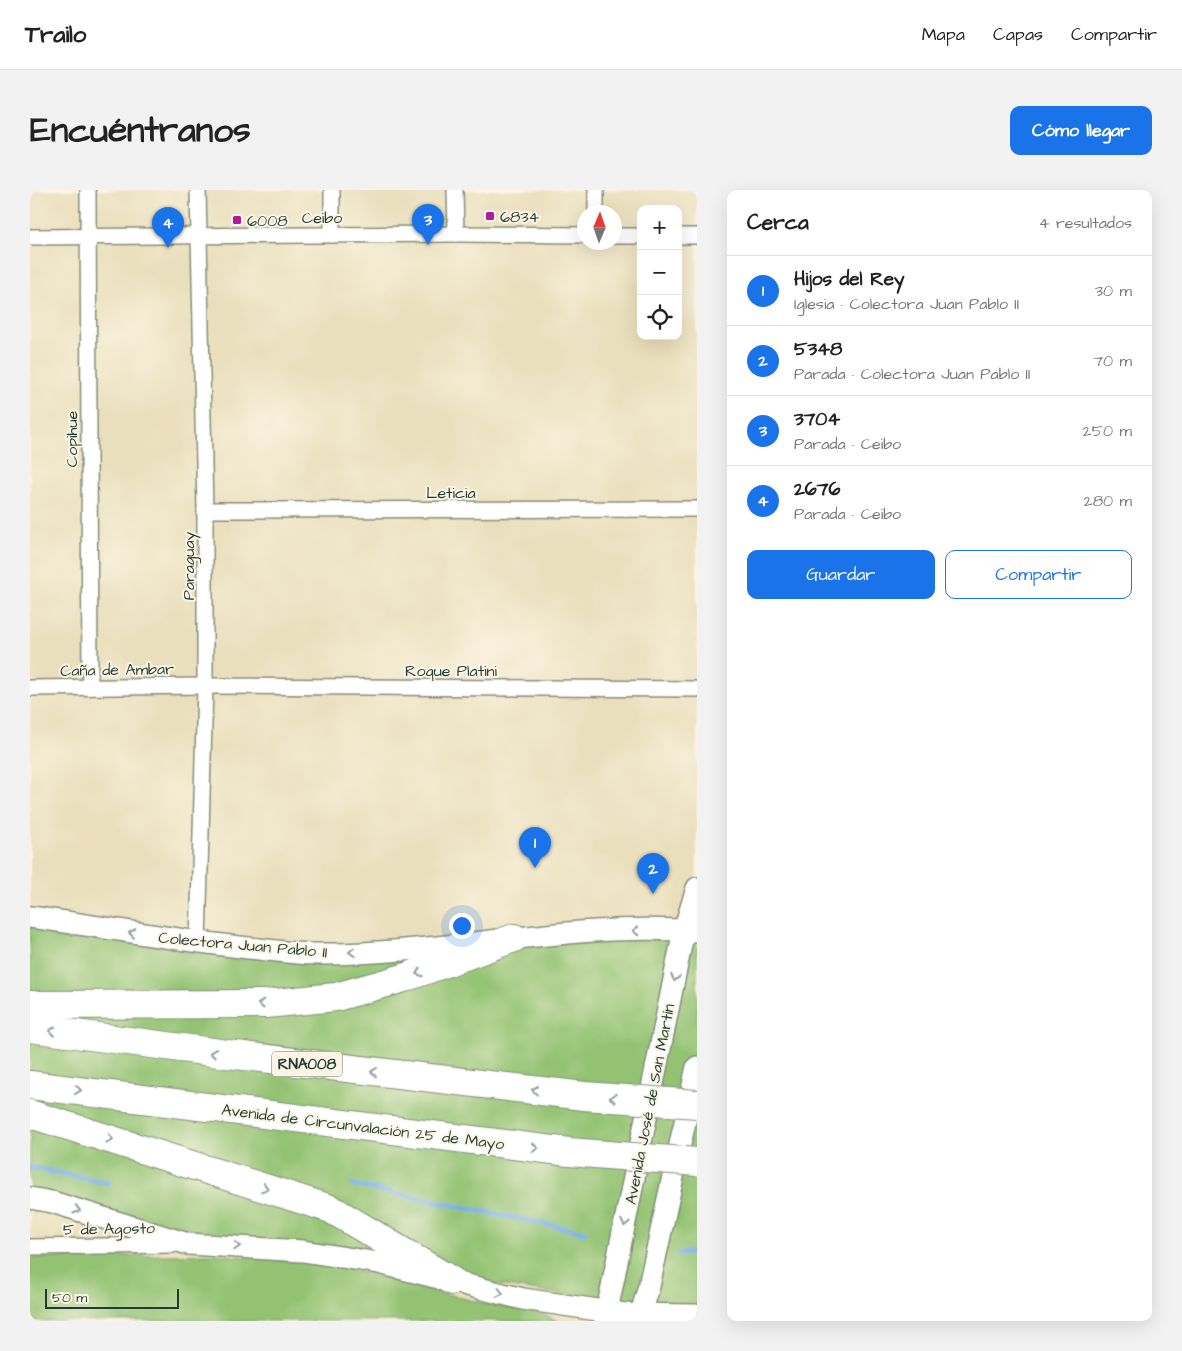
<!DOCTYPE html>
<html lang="es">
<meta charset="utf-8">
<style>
body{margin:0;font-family:"Architects Daughter",sans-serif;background:#f2f2f2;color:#222}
.controls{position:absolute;right:15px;top:15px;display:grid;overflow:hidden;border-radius:10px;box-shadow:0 5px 20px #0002}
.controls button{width:45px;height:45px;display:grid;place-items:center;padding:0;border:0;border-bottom:1px solid #e0e0e0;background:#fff;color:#222;font:25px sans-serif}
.compass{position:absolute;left:547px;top:15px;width:45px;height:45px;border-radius:50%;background:#fff;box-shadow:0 5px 20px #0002;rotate:2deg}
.scale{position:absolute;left:15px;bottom:12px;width:134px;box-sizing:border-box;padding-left:5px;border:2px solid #1f3d34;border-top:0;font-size:14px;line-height:18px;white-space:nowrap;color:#1f3d34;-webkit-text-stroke:4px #fcf5e5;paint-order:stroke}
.you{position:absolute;left:431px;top:735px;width:18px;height:18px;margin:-12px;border:4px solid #fff;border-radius:50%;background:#1a73e8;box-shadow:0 0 0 8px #1a73e833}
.badge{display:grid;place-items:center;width:32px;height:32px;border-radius:50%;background:#1a73e8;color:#fff;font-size:16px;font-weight:700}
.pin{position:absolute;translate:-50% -41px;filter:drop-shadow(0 1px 2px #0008)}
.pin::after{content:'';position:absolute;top:26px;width:18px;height:15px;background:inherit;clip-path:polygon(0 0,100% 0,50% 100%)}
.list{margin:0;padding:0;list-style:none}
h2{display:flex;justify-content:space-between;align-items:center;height:65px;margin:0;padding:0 20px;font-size:21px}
h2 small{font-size:16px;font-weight:400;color:#767676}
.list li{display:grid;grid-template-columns:32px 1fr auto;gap:15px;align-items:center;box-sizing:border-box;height:70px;padding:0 20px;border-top:1px solid #e0e0e0}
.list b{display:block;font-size:19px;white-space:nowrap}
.list p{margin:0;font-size:16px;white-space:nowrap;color:#767676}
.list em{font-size:16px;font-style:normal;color:#767676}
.actions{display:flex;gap:10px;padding:15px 20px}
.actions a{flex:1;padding:11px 0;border:1px solid #1a73e8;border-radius:10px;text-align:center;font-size:18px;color:#1a73e8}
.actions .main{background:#1a73e8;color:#fff}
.icon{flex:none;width:28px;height:28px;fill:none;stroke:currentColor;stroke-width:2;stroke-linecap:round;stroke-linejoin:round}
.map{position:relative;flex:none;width:667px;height:1131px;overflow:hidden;border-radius:10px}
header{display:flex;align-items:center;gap:30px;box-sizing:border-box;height:70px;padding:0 25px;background:#fff;border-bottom:1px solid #e0e0e0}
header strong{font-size:24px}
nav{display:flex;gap:28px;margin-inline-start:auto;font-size:18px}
.intro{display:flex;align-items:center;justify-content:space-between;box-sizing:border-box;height:120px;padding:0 30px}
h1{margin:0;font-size:35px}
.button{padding:12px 22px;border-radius:10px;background:#1a73e8;color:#fff;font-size:18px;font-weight:700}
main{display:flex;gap:30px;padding:0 30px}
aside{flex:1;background:#fff;border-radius:10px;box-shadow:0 5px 20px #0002}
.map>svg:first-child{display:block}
</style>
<header>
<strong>Trailo</strong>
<nav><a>Mapa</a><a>Capas</a><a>Compartir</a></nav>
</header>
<div class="intro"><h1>Encuéntranos</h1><a class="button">Cómo llegar</a></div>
<main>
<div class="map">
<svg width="667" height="1131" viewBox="0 0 667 1131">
<rect width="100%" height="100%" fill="#fcf5e5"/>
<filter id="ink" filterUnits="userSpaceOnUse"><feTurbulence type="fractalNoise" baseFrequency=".02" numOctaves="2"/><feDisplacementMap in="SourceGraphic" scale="10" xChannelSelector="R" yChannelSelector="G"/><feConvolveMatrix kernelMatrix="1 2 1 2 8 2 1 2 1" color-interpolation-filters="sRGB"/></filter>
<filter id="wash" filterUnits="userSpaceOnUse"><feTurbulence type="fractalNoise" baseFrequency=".0096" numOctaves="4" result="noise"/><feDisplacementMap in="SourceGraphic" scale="20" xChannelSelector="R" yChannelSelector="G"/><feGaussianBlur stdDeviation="1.12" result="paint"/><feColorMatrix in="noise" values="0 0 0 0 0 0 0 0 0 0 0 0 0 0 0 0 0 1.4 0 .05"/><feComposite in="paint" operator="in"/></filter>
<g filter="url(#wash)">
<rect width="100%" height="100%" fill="#eadfbc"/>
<g fill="#93c372" stroke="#598053">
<path d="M0,727L285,764L667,741V1125L211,1056L0,1008Z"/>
<path d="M183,1064L301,1074L459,1115L510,1123L528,1131H0V1068Z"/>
</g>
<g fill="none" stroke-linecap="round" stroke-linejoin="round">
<g stroke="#74aee4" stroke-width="5.5">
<path d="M0,977L78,993"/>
<path d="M323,995L555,1042"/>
<path d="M649,1064L667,1062"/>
</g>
</g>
</g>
<g filter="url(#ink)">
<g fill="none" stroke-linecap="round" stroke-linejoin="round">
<defs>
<g id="street">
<path d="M58,0L60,497"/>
<path d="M425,0L426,44"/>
<path d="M566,22V0"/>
<path d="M302,45V0"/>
<path d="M584,46H611"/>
<path d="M648,46H667"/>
<path d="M0,47L426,44L554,45"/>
<path d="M175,320L667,319"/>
<path d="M0,498L175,496L667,499"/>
<path d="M168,753L175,496V320L168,0"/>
<path d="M0,1057L143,1055"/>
</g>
<g id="secondary">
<path d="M0,727C77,737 152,752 229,759C248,761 267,764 285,764C413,765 539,731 667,741"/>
<path d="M0,1008L22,1012L158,1054L273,1061L349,1073L493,1109L595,1124L667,1125"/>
<path d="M575,1131L654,740L667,698"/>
<path d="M609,1131L619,1096L667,877"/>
</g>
<g id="highway">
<path d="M0,815L236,814L306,807L374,788L484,748"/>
<path d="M0,838L197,864L554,906"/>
<path d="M0,895L539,962"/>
<path d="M0,924L301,1019L422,1091"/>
</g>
</defs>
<use href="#street" stroke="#848e78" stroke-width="18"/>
<use href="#secondary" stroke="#848e78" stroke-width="24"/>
<use href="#highway" stroke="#848e78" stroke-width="30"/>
<use href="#street" stroke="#fff" stroke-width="15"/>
<use href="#secondary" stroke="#fff" stroke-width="21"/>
<use href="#highway" stroke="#fff" stroke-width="28"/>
<defs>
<g id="highway-bridge">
<path d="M554,906L667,914"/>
<path d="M539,962L667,972"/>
</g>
</defs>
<use href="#highway-bridge" stroke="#848e78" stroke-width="30" stroke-linecap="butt"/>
<use href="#highway-bridge" stroke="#fff" stroke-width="28"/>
</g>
<defs><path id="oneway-chevron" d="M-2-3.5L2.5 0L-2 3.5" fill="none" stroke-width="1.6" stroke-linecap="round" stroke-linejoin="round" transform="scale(1.25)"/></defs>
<g stroke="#8f9e9a">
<use href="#oneway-chevron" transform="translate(606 741) rotate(179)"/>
<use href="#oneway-chevron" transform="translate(102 743) rotate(-171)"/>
<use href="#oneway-chevron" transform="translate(322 762) rotate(177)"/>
<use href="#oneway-chevron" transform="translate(389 783) rotate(160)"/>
<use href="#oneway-chevron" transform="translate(645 788) rotate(101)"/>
<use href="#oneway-chevron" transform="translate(231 814) rotate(179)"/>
<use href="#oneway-chevron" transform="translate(22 841) rotate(-172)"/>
<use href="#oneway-chevron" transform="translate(183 863) rotate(-172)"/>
<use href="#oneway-chevron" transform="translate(344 882) rotate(-173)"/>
<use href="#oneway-chevron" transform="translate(48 900) rotate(7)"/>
<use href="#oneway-chevron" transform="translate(505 900) rotate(-173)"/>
<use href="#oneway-chevron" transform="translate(583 908) rotate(-176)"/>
<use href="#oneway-chevron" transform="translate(80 949) rotate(17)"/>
<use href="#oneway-chevron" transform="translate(505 958) rotate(7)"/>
<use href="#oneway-chevron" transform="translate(235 998) rotate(18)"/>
<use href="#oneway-chevron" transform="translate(47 1020) rotate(17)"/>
<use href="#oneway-chevron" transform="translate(595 1033) rotate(101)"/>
<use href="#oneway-chevron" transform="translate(207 1056) rotate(3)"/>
<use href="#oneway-chevron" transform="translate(470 1103) rotate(14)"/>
</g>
</g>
<g fill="#b5179e" stroke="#fcf5e5" stroke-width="2">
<rect x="455" y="21" width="10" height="10" rx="2.5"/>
<rect x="202" y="25" width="10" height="10" rx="2.5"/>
</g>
<g text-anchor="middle" stroke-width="4" stroke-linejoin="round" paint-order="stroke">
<rect fill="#fcf5e5" stroke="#617469" stroke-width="1" x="242" y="861.5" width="70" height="25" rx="4"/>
<g font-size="15" font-weight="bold" fill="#1f3d34">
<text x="277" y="879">RNA008</text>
</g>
<g font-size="16" fill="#1f3d34" stroke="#fcf5e5" text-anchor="start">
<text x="470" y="32">6834</text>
<text x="217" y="36">6008</text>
</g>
<g font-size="16" fill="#1f3d34" stroke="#fcf5e5">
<text x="292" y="33">Ceibo</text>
<text transform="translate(41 249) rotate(-90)" y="6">Copihue</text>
<text x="421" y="308">Leticia</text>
<text transform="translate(158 376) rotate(-90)" y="6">Paraguay</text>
<text transform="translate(87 479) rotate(-1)" y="6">Caña de Ambar</text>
<text x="421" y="486">Roque Platini</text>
<text transform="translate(213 754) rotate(5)" y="6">Colectora Juan Pablo II</text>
<text transform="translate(619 914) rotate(-79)" y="6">Avenida José de San Martín</text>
<text transform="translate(333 936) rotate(7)" y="6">Avenida de Circunvalación 25 de Mayo</text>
<text transform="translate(79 1038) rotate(-1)" y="6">5 de Agosto</text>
</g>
</g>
</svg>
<div class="controls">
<button>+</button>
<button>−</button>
<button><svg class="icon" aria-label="locate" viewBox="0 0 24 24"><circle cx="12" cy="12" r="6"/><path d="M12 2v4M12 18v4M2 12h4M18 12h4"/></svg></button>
</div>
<svg class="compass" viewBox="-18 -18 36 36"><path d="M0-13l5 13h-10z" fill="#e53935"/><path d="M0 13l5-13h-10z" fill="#767676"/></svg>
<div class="scale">50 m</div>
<div class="you"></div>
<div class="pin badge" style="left:505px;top:678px">1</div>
<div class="pin badge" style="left:623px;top:704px">2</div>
<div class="pin badge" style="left:398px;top:55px">3</div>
<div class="pin badge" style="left:138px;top:58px">4</div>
</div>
<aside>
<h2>Cerca<small>4 resultados</small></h2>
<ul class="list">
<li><span class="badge">1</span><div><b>Hijos del Rey</b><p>Iglesia · Colectora Juan Pablo II</p></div><em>30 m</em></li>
<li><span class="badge">2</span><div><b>5348</b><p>Parada · Colectora Juan Pablo II</p></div><em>70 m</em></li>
<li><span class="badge">3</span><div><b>3704</b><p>Parada · Ceibo</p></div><em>250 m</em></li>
<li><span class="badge">4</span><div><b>2676</b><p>Parada · Ceibo</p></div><em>280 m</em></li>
</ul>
<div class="actions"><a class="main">Guardar</a><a>Compartir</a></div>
</aside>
</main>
